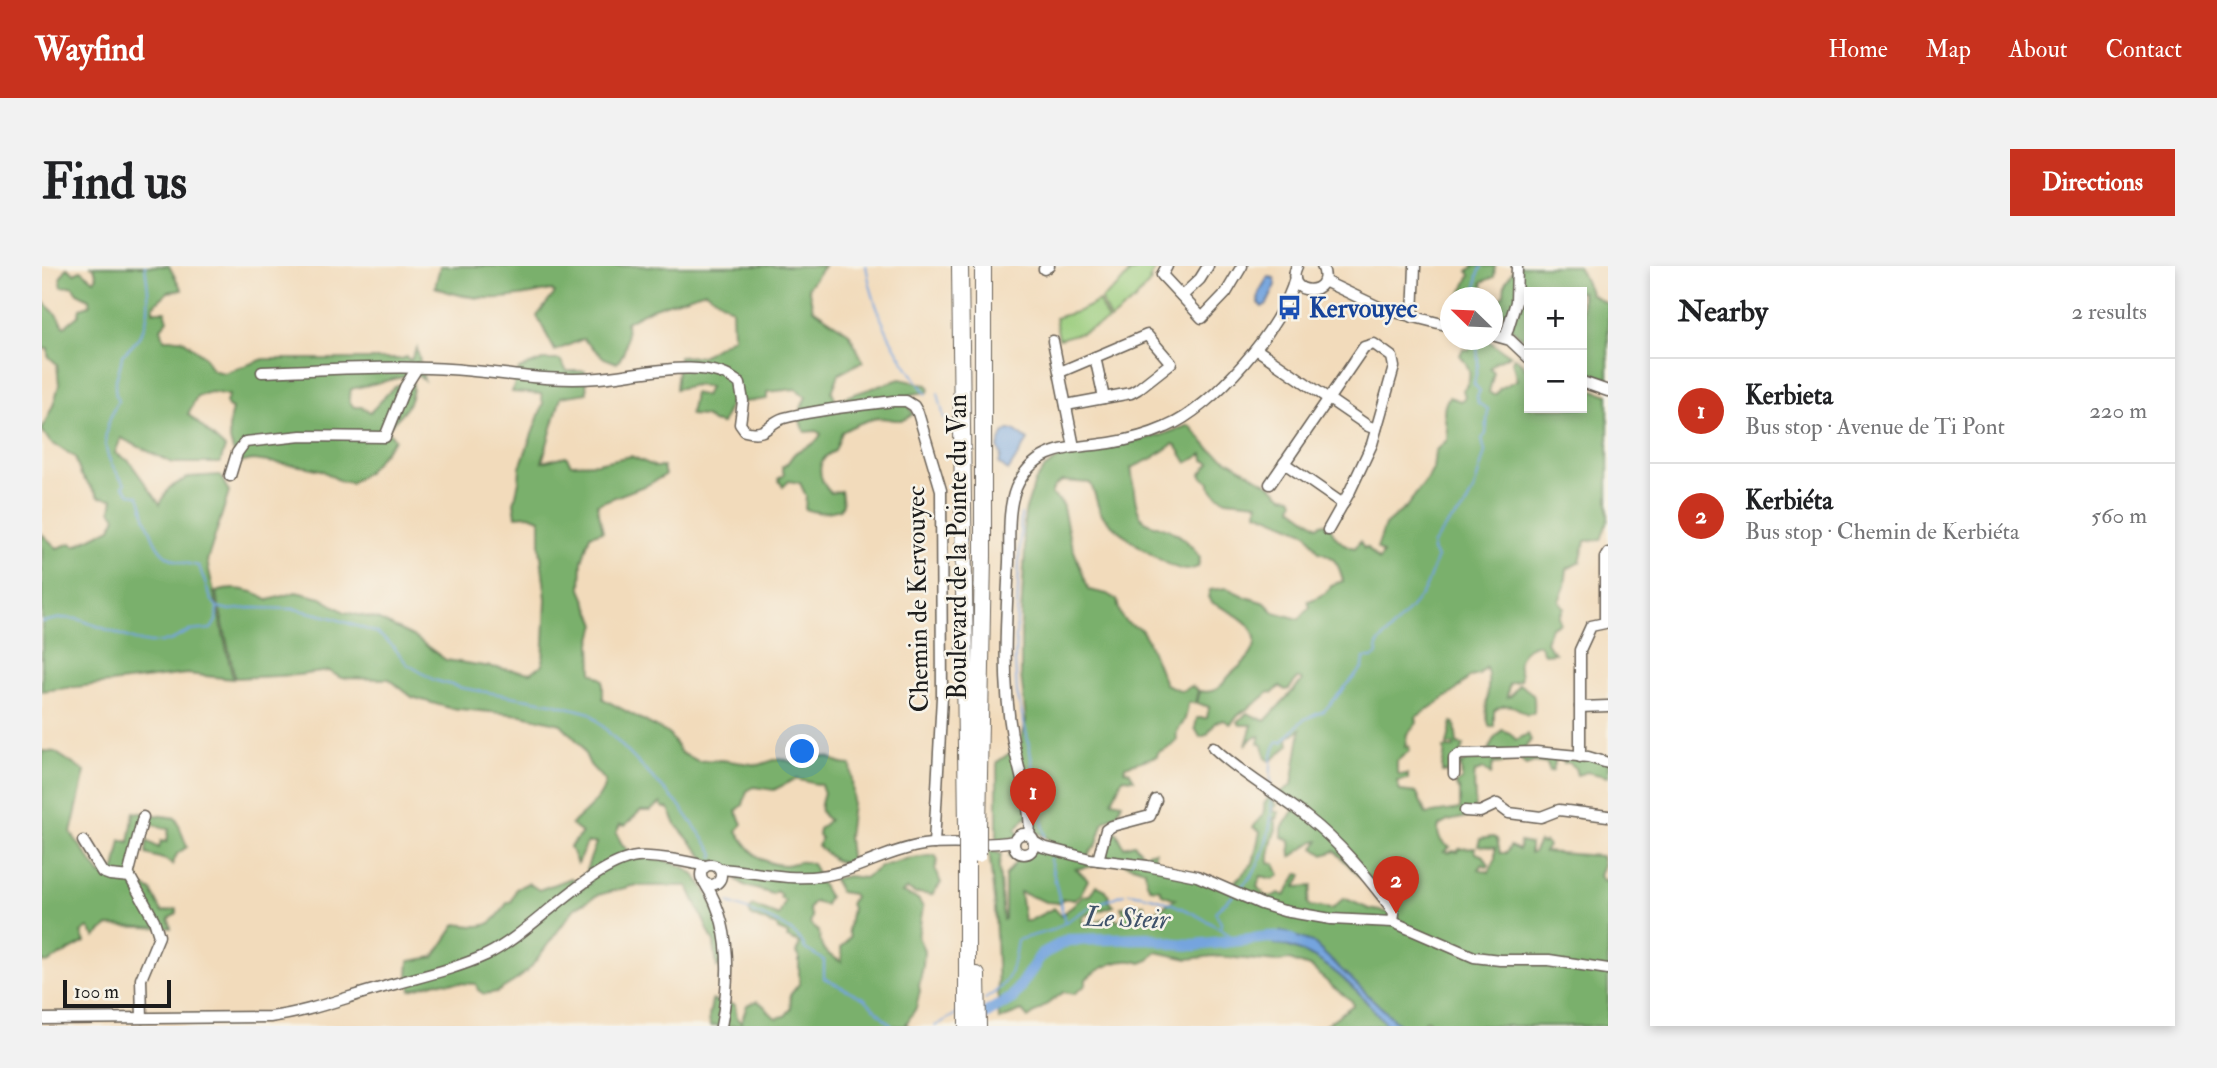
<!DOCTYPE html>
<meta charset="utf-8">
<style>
body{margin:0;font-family:"IM FELL Double Pica",serif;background:#f2f2f2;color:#202124}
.controls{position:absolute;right:21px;top:21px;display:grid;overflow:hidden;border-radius:0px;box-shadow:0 4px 10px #0003}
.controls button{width:63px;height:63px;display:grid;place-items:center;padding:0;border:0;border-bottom:2px solid #e0e0e0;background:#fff;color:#202124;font:35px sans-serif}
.compass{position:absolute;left:1398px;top:21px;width:63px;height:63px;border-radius:50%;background:#fff;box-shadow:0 4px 10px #0003;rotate:293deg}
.scale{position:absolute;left:21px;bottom:18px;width:108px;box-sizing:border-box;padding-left:7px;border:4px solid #1c1c1c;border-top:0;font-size:19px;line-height:24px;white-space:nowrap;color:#1c1c1c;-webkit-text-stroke:5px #f7f3e8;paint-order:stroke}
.you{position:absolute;left:761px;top:486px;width:24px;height:24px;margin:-18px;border:5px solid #fff;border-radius:50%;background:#1a73e8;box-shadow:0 0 0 10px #1a73e833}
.badge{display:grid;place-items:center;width:46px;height:46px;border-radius:50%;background:#c8321e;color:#fff;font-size:23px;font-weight:700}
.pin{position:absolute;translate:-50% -58px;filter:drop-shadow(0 2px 4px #0008)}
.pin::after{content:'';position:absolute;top:37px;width:24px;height:21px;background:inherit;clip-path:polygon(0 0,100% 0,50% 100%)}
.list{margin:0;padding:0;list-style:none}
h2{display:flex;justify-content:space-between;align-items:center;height:91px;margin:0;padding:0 28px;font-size:30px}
h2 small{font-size:23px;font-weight:400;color:#757577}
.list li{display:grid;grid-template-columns:46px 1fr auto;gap:21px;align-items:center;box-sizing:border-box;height:105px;padding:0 28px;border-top:2px solid #e0e0e0}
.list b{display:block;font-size:26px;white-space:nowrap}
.list p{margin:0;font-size:23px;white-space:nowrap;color:#757577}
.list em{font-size:23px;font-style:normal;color:#757577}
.map{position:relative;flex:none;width:1566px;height:760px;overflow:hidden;border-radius:0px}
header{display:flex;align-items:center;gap:42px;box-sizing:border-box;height:98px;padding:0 35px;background:#c8321e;color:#fff}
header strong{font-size:33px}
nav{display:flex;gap:38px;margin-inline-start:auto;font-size:24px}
.intro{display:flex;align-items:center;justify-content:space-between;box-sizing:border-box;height:168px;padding:0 42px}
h1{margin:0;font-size:49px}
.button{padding:18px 32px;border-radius:0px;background:#c8321e;color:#fff;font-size:24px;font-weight:700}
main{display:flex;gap:42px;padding:0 42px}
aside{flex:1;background:#fff;border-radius:0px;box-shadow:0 4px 10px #0003}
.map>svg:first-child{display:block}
</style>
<header>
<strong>Wayfind</strong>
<nav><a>Home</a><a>Map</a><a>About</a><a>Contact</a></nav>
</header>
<div class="intro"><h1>Find us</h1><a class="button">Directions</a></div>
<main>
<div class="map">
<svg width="1566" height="760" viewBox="0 0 1566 760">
<rect width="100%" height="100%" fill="#f7f3e8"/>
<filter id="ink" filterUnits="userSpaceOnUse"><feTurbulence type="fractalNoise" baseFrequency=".0143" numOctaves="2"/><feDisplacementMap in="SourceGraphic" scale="14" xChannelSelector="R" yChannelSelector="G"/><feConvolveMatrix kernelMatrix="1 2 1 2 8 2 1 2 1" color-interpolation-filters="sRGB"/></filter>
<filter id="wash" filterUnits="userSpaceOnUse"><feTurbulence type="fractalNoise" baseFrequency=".00686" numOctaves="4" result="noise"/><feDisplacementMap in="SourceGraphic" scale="28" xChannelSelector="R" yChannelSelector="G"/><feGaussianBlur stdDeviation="1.57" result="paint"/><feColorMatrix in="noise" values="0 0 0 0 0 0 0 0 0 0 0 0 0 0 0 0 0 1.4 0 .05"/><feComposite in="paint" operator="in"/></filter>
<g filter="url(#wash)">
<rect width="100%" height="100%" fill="#f2dbbb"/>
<g fill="#99cc7c" stroke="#5a744c" stroke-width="2">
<path d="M1095,0H1115L1107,14L1109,15L1093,34L1068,54L1059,33L1077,19L1089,5L1092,6Z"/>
<path d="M1057,35L1066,55L1041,66L1017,73L1013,52L1037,45Z"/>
</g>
<g fill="#7ab06c" stroke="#4b6644" stroke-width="2" fill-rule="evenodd">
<path d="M48,0H127L140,24L126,26L111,40V45H123L126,54L119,62L122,73H140L162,90L170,104L182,107L222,93H359L365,91L368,95L375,82L382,114L374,108L309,123C308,132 304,133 312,141H320L328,146C344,133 348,115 371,117C372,136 360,149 346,161V165L353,173L326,205L309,217L298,215L279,204L265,201L211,194L196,197C187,175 184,167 190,143L186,141L184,136L187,129L169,126L155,130L146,148L183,182L178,197H130L79,172L73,187L87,195L118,238L127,222L147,211L178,209L187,226L165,295L191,413L145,408L0,425V268L15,282L29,277L33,280L69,262L74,251L69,244L71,233L57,231L39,209L33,191L8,176L0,164L12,137L17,119L15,98L6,90V83H0V35L13,47L22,61L37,49L38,42L48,39L47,33L35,27L30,20L20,21L18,12L25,2L32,7L39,4L52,14L55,11L52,1Z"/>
<path d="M398,0H782L766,21L771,43L807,67L821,95L797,108L790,126L794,134L858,113L885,119L888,122L886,126L870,128L864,133L871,148C859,158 853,153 839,152C828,152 810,160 800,166L793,185C773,193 775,213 789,227L799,225L801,238L798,243C784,247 776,248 763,243L764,230L758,217L747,215L741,221L736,213L742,209L740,201C749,197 748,189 756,185C767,179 773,180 779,168L774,165L763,166C755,155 758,142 764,131L754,123L725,126V133L688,138L680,158L670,156L663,150L648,149L652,127L663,130L667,121L653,119L634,123L637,91L660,90L691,71L690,43L663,25L609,43L584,56C585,72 586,84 575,97L562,92L541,73L513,85L495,50L513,27L509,24C470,33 431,38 393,21Z"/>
<path d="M1432,0H1453L1452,11L1440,16L1442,25L1448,31H1417L1428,10L1426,5Z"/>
<path d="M1474,0H1536L1549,28L1566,38V113L1540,104V26H1487V77L1468,61L1470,49L1461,47L1457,35L1462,28L1463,17Z"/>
<path d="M1430,74H1445L1468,89L1453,96L1448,102L1452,106L1447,126L1450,128H1454L1458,122L1475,114L1470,95L1472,91L1482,99L1483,103H1487V142H1540V120L1566,129V254L1559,274L1543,275L1538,296L1525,303L1523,320L1517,335L1522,342L1517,350L1518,357L1509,361L1504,375L1507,381L1513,387L1502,388L1497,378C1481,381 1472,394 1479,409L1478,414L1467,418L1465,431L1469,430L1477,418C1493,429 1493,426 1492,447L1485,449C1474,440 1464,435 1452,445V460L1448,461C1439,442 1451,420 1444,401L1437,409L1428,411L1411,427L1374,451L1375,457L1365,468L1363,481L1367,480V485L1355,495V506L1358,509L1366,508V513L1355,515L1358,525L1375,527L1384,548L1418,543V524L1413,518L1420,514L1419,500L1417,498L1413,511L1409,512L1406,506H1400C1399,496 1404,492 1402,482H1412V479H1405L1410,456L1413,457L1415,478L1422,479L1417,492L1420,499L1429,488H1445L1451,474L1460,464L1468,467L1474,474L1486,468L1489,474L1480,485L1566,495V511L1545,506L1535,509L1533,502L1525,496L1522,497L1521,494L1514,493L1511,505L1508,506L1505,498L1492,496L1484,499L1476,492L1470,496L1451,498L1449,509L1442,503L1433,506C1430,521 1436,535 1431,550L1406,555L1397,560C1394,569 1399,578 1408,581L1402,586L1407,587L1411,585L1416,586L1417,583L1433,582L1434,587L1442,590L1447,599L1445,601L1441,598L1437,603L1447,606L1453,594V581L1436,580L1438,573L1451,571L1455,573L1458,587H1464L1468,580L1477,584L1478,576L1488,578V587H1491L1497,576L1500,578L1503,576L1506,580L1502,586L1559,590L1561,599L1557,610L1562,615L1566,613V760H1388L1386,754H1383L1381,760H1282L1311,739L1310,735L1292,722L1270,702L1247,694L1234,696L1172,690L1146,693L1114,686L1107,694L1099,697C1081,690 1058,701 1044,713V719L1032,728L1022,726L986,752L980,745L957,754L953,643L947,584L959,588L957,600L961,654L963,653V610L974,596L967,590L968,587L983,592L995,584L1011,581L1007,573L993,565L984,550L974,563L978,570L955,575V496L978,480L984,455L979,409V349L983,285L981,268L983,246L993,216L1002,203L1019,191L1038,184L1117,170L1147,159L1169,184L1231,221L1241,230L1250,231L1252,235L1250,241L1276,260L1281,257L1288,260C1292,272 1301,279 1313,282L1318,275L1322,282L1325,281L1337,294L1341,287L1335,282L1343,259L1364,241L1386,212L1391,203L1393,185L1405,174C1407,155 1396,148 1407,131L1419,135L1423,131L1421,124C1433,111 1426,99 1418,89L1421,83L1427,84ZM1131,178L1134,179L1145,197L1161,188L1162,194L1168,197L1159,208L1161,212L1168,216V220L1174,228L1184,234L1216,237L1215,246L1265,267L1277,286C1293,290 1297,299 1301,315L1289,319C1285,329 1275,332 1266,335L1268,341L1257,353L1232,346L1223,337L1204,331L1185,322L1168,324L1166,331L1169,336C1183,344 1206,352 1212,368C1218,386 1199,399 1189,408C1183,414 1181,420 1173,424C1168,426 1163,426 1158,425L1155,437L1167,441L1165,452H1155L1153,462L1158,471L1165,469L1174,456L1182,454L1188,458C1193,454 1196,448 1202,445C1213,438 1217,436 1227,426L1231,427L1238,420L1243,424L1247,423L1255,413H1258L1260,415L1223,455L1205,447L1196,456L1198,459H1210L1204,479L1210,472L1218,470L1216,477L1221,479L1224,493L1229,495L1247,479L1246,472L1259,463L1250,519L1236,528L1254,540L1240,562V571L1248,574L1249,591L1272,575H1277L1272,582L1282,589L1293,585L1354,648L1327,643L1302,632L1290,643L1267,640L1266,636L1270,620L1254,621L1260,609L1256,607L1243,630L1237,627L1229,631L1221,629V626L1215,621L1219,610L1231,613L1238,609L1233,598L1227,596C1226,589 1231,569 1234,564V556L1231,554L1232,552L1235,553L1237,546H1233L1231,543L1235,539L1227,531L1222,538C1223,551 1218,552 1211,561L1218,566L1211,597L1191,618L1197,621L1194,627L1113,596V585L1101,588L1092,578L1082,581L1075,567L1072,565L1063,570L1062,586L1065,592L1103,604L1104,614L1108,622L1118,623L1120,628L1133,633L1107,650L1102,646V638L1079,641L1082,648V652L1074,655L1072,650C1060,651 1054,657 1043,661L1040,655L1041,650L1072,640L1065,634L1067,630L1064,624L1054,619L1048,629L1041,630L1019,650L1012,642L987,655H982L978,626L1004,636L1017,637L1021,633H1032L1038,629L1046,614L1034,603L1051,600L1046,589L1055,578L1062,555L1075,548L1080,537L1070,535L1079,515L1082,512L1092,513L1087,505L1082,504L1083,500L1115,490L1116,486L1129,480L1135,474C1133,463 1138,464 1142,455C1145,449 1145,443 1146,437H1153L1156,424L1149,420L1140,425L1123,418L1105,373L1098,362C1081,358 1078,352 1075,334L1065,328L1047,324L1028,274L1020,237L1009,228L1012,221L1020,215L1048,217C1054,227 1054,238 1059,247C1068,262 1128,305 1145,304C1149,304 1152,302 1156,301L1158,292C1151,281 1142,271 1130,265C1118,258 1104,262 1097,247C1091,233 1092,217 1089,202L1111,192Z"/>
<path d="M501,94H518L525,105H543L545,127L519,131L500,196L524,190L529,198L555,197L589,190L614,201H621L623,209L607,218L555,238L561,265L548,269L540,295L539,323L554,358L549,377L550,406L561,414V433L627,468L639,487L656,495L679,494L717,499L738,492L756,498C765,493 776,488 786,491C797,495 793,498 809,499L811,529L806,572L809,600L792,594L776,580L779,572L776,569L777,563L787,554C774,546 779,539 782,527L779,519L753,513L732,524L712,521L705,525L701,539L694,545L700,558L695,565C707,584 718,599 743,599C754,598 756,593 770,598C777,608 779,622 787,631L783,639L772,636L767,643L770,651L768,658L777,666C778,684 784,688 800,696L799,682L808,671L806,664L810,642L808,638L812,631L810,628L798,626L791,613L806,610L822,612L838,601L864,593L893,589L896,594L893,603L899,617L890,629L876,627L874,628L865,623L860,627L876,633L881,641L876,671L882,684L881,700L877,720L878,725L874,742L864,758L866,760H668L667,751L670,734L693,739L695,752L699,757L705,739L715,735C724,739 726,747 734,752L743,750L749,743L748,729L757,718V691L754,687L758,677L745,672L746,668L736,664L735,660L709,650L707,645L711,640L737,650L743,635L738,632L739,629L734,625L731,628L704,620L695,614L699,611L706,610L674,596H666L634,559L627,543L620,541L619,537L608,545H598L583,560L578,559L574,567L581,580L586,584V590C601,593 621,593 635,598C672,613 677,662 682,695L675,701L672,677L646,620H590L556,629L533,642L489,701L476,713L455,726L442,728L436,724L434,718L395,716L369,724L366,709L367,695L392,691L414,658C443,662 450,662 465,637L470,635L474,623L486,617L497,624L529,612L540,623L548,617L544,604L554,577H545L535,598L528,581L540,567L529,559C541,547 562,532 563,515L548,499L539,479L519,458L480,449L407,442L370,431L347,413L299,412L287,405L256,409L193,412L174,326C192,320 211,324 227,334L254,326L279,332L303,346L335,353L371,370L404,394L489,407L501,398L504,333L498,282V253L487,249L474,250L472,237L477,215L478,201L501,138L499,128L470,126L477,103Z"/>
<path d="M0,485L13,486L43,506L29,567L59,609L73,604L79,574L87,576L92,546L134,552L145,581L135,588L130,599L124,594L104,588L105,575L117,582L119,575L125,576L127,563L108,558L110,552L103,550L89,602L93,604L99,620L109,624L120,646L135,643V647L127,653L129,662L66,660L53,671L46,662L39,667L43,676L5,697L0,696Z"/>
</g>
<g fill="#74a4de" stroke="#48607d" stroke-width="2">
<path d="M1226,11L1232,12L1234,19L1225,38L1220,41L1216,37L1217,26Z"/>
<path d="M966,164H972L986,174L966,205L957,198L959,189L956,181L961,168Z"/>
<path d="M1239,665L1270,676L1359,760H1345C1317,725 1279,684 1233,678Z"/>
</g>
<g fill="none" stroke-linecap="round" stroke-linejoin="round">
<g stroke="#74a4de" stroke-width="2">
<path d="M103,0C108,36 112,64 80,89C79,106 68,117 76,135C63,159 57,180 73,204C77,209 78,213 83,217L81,220L88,228L96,229C101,236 100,242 103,250C116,286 118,293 157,300L169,333L175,341L188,344L208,342L253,343L288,351L335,367L350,379L365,398L392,414L420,422L510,437L548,447L638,540L672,587L671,591"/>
<path d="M824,0C833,52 854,87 885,129"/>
<path d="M1434,32L1436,9L1440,0"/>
<path d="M896,127L902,152"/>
<path d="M979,248L973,395L975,427L986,474L1003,570"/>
<path d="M0,356L20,352L36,353L96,375L109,377L128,375L147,365L169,363L174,355L175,342"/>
<path d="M1229,518C1229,504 1227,487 1236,475L1240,476L1261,454L1282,445L1321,401L1322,392H1330L1336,388L1335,379C1350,362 1366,347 1380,328C1388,316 1389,303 1395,292L1390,285L1391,278L1404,260L1422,243L1432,223L1443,186L1440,173L1444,168L1446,143L1436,137L1435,130L1438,125L1432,118L1436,98L1435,74"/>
<path d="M1008,593L1023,657"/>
<path d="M1197,623C1202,617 1209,612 1212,606C1222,589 1232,554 1229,535"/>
<path d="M1087,627C1126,631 1163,652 1195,674"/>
<path d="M687,637C707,645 759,661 763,683L782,694V712L823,733L850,760"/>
<path d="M1178,662L1179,657L1173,646L1191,629"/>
<path d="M943,733C971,716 970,704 975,674L1011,664L1049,640L1082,628"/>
<path d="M893,760L916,747"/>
</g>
<path stroke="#74a4de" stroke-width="12" d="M931,755L970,732L1000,688L1026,674L1107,672L1134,678L1153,679L1227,671L1250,674"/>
</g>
</g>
<g filter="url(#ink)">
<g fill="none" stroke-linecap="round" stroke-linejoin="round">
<defs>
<g id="minor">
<path d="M1125,0L1120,9L1160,52L1184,27L1200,0"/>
<path d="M1255,0C1240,31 1295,32 1280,0"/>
<path d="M1002,3L1007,0"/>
<path d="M1282,15L1341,43L1408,60"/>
<path d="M1140,30L1158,13L1166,0"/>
<path d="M1371,51L1373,0"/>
<path d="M1450,69L1468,74L1487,92"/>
<path d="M1463,72L1474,36L1475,0"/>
<path d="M1011,75L1032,181"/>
<path d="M1214,83L1326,160L1334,163"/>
<path d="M1053,91L1062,132"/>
<path d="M220,106C276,104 331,100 386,102C444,103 500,117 557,112C596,109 667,89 698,118L701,135L698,158L703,165C726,171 725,157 742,152C777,143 815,140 851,135H864L872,140L876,147L899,224L900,431L892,578"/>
<path d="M1018,106L1105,69L1129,97L1096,123L1089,127L1024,139"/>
<path d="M1540,116L1566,125"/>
<path d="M1242,197L1301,238"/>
<path d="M188,210L195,187L203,176L259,170L343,171L363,121L375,102"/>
<path d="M1228,218L1322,81L1332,78L1350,91L1352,101L1330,178L1308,225L1286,264"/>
<path d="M1538,441L1566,440"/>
<path d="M1171,481C1200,509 1235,527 1266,552C1298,577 1323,608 1347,639L1352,648L1351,656"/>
<path d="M1538,491V384L1549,360L1563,357V292L1566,287"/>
<path d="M1412,508V492L1418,488L1494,486L1546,491L1566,497"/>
<path d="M1423,545L1438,546L1455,538L1467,547L1499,551L1517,544L1566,550"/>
<circle cx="982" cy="578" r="10"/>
<path d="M987,569C991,544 974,497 970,470C960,412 964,355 967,296C968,273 965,244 974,222C993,179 1028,183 1068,177C1087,174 1106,169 1124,161C1171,142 1241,61 1253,12"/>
<path d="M41,575L60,606L68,609L88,611L112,654L117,670L99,713L100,752"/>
<path d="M992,576L1001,581L1048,593L1105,600L1155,610L1219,638L1242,645L1289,653L1351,656L1432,691L1458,694H1507L1566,703"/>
<path d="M1056,594L1064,564L1070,560L1108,550L1114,534"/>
<circle cx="669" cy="609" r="10"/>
<path d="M678,603C711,605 745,615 779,610C815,605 846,584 881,579C912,575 943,581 972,575"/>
<path d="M86,610L101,551"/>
<path d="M664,619C690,660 688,714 679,760"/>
<path d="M0,753L228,751C267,746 304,731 342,721C376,711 411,704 444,689C489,668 548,597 595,591C610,589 648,596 663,600"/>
</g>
<g id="highway">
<path d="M918,0L925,562"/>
<path d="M936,563L941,290V0"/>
<path d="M925,587V760"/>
<path d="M935,709L936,760"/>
</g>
</defs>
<use href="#minor" stroke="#675f54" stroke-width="13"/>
<use href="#highway" stroke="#675f54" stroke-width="18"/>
<use href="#minor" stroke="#fff" stroke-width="10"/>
<use href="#highway" stroke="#fff" stroke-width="16"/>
<defs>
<g id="highway-bridge">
<path d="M925,587V562"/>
<path d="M936,588V563"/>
</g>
</defs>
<use href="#highway-bridge" stroke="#675f54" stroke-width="18" stroke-linecap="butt"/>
<use href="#highway-bridge" stroke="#fff" stroke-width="16"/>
</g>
</g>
<defs>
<symbol id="bus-bare" viewBox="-9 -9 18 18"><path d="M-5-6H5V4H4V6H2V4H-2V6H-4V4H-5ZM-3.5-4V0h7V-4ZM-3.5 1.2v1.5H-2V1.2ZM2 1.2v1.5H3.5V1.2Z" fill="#1a4fb4" stroke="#f7f3e8" stroke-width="2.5" paint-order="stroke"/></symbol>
</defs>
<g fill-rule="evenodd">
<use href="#bus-bare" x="1230" y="24" width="35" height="35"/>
</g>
<g text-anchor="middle" stroke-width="5" stroke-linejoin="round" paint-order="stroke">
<g font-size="26" font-weight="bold" fill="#164399" stroke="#f7f3e8" text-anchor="start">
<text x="1267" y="51">Kervouyec</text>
</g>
<g font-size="26" fill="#1c1c1c" stroke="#f7f3e8">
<text transform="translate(915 281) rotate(-90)" y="9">Boulevard de la Pointe du Van</text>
<text transform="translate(875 333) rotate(-91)" y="9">Chemin de Kervouyec</text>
</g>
<g font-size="28" font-style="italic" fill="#3f526a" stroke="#f7f3e8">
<text transform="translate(1085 651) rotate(2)" y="10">Le Steir</text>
</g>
</g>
</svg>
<div class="controls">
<button>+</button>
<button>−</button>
</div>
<svg class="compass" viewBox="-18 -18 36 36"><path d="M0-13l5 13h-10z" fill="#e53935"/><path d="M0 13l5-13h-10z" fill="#757577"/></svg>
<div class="scale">100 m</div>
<div class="you"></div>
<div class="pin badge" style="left:991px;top:560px">1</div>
<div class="pin badge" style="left:1354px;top:648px">2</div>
</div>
<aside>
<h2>Nearby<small>2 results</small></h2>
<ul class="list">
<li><span class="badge">1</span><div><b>Kerbieta</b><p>Bus stop · Avenue de Ti Pont</p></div><em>220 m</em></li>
<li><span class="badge">2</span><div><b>Kerbiéta</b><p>Bus stop · Chemin de Kerbiéta</p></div><em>560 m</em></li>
</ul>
</aside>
</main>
